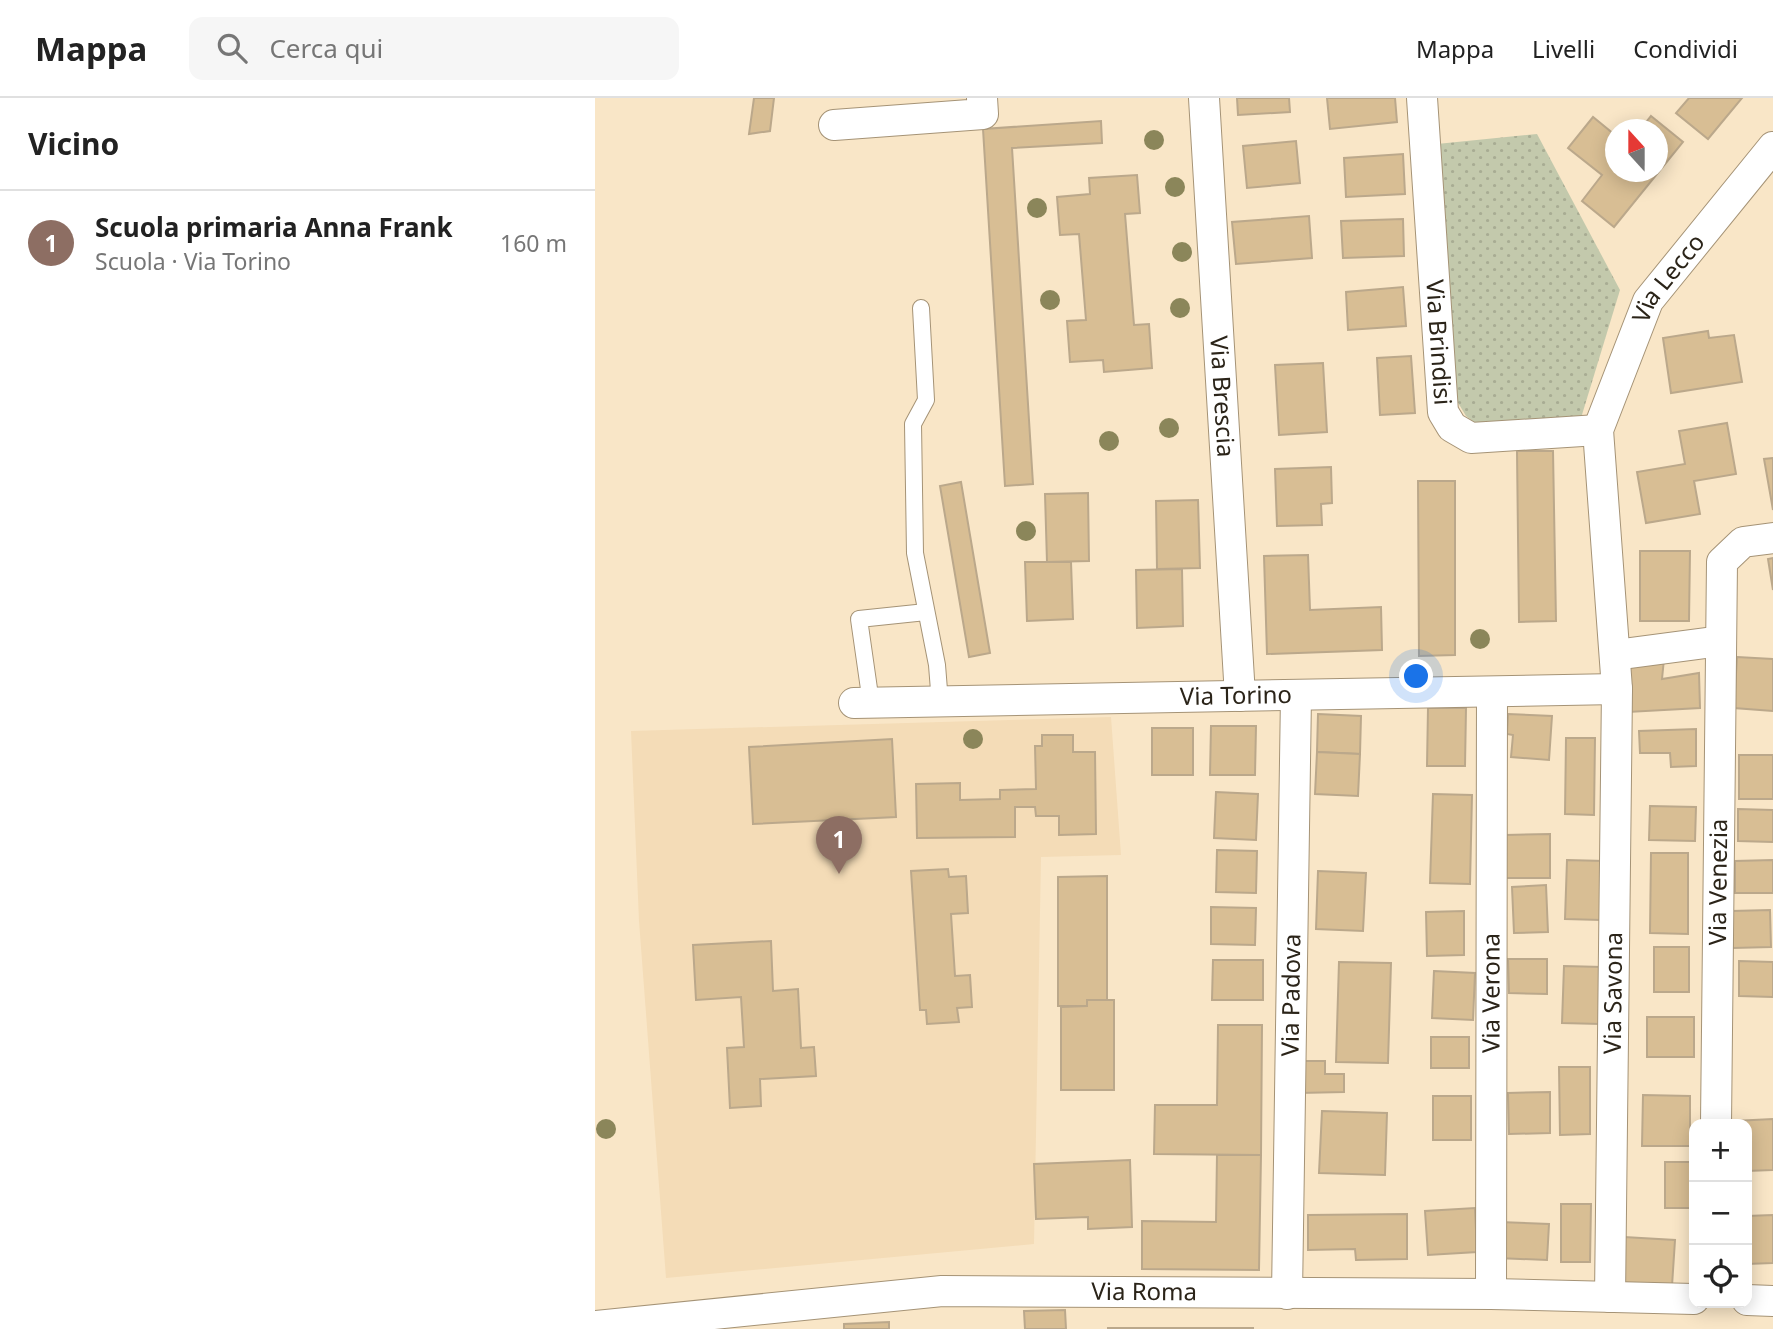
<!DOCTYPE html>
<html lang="it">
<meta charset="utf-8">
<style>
body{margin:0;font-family:"Noto Sans",sans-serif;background:#f6f6f6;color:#222}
.controls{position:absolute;right:21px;bottom:21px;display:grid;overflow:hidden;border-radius:14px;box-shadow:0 4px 18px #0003}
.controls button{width:63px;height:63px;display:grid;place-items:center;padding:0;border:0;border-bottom:2px solid #e0e0e0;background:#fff;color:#222;font:35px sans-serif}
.compass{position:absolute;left:1010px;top:21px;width:63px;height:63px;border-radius:50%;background:#fff;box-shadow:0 4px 18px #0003;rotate:339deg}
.you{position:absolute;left:822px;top:579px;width:24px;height:24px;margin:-18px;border:5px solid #fff;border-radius:50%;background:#1a73e8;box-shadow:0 0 0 10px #1a73e833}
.badge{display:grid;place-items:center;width:46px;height:46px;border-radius:50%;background:#d93025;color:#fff;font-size:23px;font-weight:700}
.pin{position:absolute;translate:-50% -58px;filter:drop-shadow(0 2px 4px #0008)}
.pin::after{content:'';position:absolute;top:37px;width:24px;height:21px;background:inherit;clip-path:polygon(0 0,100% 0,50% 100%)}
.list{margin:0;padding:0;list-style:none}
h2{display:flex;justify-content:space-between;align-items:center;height:91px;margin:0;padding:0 28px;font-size:30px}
h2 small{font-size:23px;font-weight:400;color:#767676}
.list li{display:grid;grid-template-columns:46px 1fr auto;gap:21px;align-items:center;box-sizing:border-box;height:105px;padding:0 28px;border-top:2px solid #e0e0e0}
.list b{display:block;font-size:26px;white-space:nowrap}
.list p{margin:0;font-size:23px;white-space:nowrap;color:#767676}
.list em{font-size:23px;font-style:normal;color:#767676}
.icon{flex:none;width:38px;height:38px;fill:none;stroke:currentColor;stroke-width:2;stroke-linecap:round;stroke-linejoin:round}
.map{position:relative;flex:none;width:1178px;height:1231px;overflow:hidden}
header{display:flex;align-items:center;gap:42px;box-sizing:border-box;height:98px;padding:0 35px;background:#fff;border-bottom:2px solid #e0e0e0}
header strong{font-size:33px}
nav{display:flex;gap:38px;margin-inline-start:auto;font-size:24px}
.search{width:490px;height:63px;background:#f6f6f6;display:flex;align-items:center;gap:18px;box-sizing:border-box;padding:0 24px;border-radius:14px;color:#767676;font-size:26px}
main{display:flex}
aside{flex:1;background:#fff}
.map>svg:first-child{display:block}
</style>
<header>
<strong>Mappa</strong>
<div class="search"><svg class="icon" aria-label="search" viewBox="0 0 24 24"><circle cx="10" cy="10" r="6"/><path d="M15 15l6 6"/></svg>Cerca qui</div>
<nav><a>Mappa</a><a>Livelli</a><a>Condividi</a></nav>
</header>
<main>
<aside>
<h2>Vicino<small></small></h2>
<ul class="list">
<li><span class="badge" style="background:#8d6e63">1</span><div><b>Scuola primaria Anna Frank</b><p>Scuola · Via Torino</p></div><em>160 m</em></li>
</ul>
</aside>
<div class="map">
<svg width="1178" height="1231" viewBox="0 0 1178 1231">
<defs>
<pattern id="park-dots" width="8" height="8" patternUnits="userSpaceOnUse" patternTransform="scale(1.75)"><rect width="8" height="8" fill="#c3c9ac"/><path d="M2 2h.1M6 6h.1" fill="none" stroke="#a8ac93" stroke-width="1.8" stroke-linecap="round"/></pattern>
</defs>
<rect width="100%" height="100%" fill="#f9e6c7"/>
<path fill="#f4dcb7" d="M516,619L526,757L446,759L439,1146L71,1180L44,823L36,633Z"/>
<path fill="url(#park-dots)" d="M942,36L1025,192L986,320L885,329L871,318L862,303L842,46Z"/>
<g fill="#d8be94" stroke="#bba88b" stroke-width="2">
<path d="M159,0H179L175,33L154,36Z"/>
<path d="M642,0H694L695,14L643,17Z"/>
<path d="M732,0H800L802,24L735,31Z"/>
<path d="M1094,0H1147L1113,41L1081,15Z"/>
<path d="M1056,18L1088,44L1019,129L987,103L1007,77L973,50L998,19L1020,37V74H1062V32H1045Z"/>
<path d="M506,23L507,45L417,50L438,386L410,388L388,31Z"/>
<path d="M701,43L705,85L652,90L648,48Z"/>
<path d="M808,56L810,96L751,99L749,60Z"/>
<path d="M542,77L545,115L530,116L539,227L554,226L557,270L509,274L508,262L475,264L472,223L491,222L484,136L465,137L462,99L495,96L494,80Z"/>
<path d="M714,118L717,160L641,166L637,124Z"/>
<path d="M808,121L809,158L748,160L746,123Z"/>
<path d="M808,189L811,228L753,232L751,194Z"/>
<path d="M1113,233L1114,240L1139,237L1147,284L1076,295L1068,240Z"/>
<path d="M816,258L820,315L785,317L782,260Z"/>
<path d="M728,265L732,334L684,337L680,267Z"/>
<path d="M1132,325L1141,376L1099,383L1105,416L1051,425L1042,374L1090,366L1084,333Z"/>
<path d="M922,353H958L961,523L924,524Z"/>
<path d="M1178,360V412L1169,361Z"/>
<path d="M736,369L737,405L726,406L727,427L682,428L680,371Z"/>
<path d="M823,383H860V557L824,558Z"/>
<path d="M366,384L395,555L374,559L345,388Z"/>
<path d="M493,395L494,463L452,464L450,396Z"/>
<path d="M603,402L605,470L562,471L561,403Z"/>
<path d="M1045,453H1095L1094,523H1045Z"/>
<path d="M713,457L715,512L786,509L787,552L672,556L669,458Z"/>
<path d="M1178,460V492L1173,461Z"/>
<path d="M430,464H476L478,521L432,523Z"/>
<path d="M587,471L588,528L542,530L541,472Z"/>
<path d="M1142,559L1178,561V613L1139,610Z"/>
<path d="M1069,561L1067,581L1104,575L1105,610L1033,614L1032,567Z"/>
<path d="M833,610H871L870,668H832Z"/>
<path d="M723,616L766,618L765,656L722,654Z"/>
<path d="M913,616L957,618L954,662L916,659L918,637L912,636Z"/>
<path d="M616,628H661L660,677H615Z"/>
<rect x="557" y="630" width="41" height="47"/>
<path d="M1101,631V668L1076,669L1075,655H1045L1044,633Z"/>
<path d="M447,637H478V654H500L501,736L464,737V718H441L440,709H420V739L322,740L321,686L365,685V702L405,701V692L441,691L440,648H447Z"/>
<path d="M971,640H1000L999,717L970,716Z"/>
<path d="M297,641L301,719L158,726L154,649Z"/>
<path d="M722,654L765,656L763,698L720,696Z"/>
<rect x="1144" y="657" width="34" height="44"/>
<path d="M621,694L663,696L661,742L619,740Z"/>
<path d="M838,696L877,697L875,786L835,785Z"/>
<path d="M1055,708L1101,709L1100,743L1054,742Z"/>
<path d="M1143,711L1178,712V744L1143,743Z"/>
<path d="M955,736V780H911V737Z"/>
<path d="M622,752L662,753L661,795L621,794Z"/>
<path d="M1056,755H1093V836L1055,835Z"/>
<path d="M972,762L1009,763L1006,822L970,821Z"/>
<path d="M1178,762V795H1140V763Z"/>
<path d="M353,771L354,779L371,778L373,815L356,816L360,878L375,877L377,909L362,910L364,924L332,926L331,912H325L316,773Z"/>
<path d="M723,773L771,775L768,833L721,831Z"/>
<path d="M512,778V902H492V908H463V779Z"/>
<path d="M951,787L953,834L919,835L917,789Z"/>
<path d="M616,809L661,810L660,847L616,846Z"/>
<path d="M1175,812L1176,849L1138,850L1137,813Z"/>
<path d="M869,813V857L832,858L831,814Z"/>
<path d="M176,843L178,893L203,891L206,950L219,949L221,978L165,981L166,1008L135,1010L132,950L149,949L146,899L101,902L98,847Z"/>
<rect x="1059" y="849" width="35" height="45"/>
<path d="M913,861H952V896L914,895Z"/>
<path d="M618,862H668V902H617Z"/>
<path d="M1144,863L1178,864V899L1144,898Z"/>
<path d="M744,864L796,865L793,965L741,964Z"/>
<path d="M969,868L1007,869L1005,926L967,925Z"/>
<path d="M839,873L880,875L878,922L837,920Z"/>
<path d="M492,902H519V992H466V909L492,908Z"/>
<rect x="1052" y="919" width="47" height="40"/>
<path d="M623,927H667L666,1057L559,1056L560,1007H622Z"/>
<rect x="836" y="939" width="38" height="31"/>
<path d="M704,963H730V976H749V994L704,995Z"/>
<path d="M964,969H995V1036L965,1037Z"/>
<path d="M955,994V1035L914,1036L913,995Z"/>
<path d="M1048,997L1095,998V1048H1047Z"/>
<rect x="838" y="998" width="38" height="44"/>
<path d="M727,1013L792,1015L790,1077L724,1075Z"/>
<path d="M1178,1021V1072L1152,1073V1026H1139V1023Z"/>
<path d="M622,1057H666L664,1172L547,1171V1123L621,1124Z"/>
<path d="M535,1062L537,1129L493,1131V1119L441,1121L439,1066Z"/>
<rect x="1070" y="1064" width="27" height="46"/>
<path d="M966,1106H996L995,1164H966Z"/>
<path d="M880,1110L882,1154L833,1157L830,1113Z"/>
<path d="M812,1116V1161L761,1162L760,1151L713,1152V1117Z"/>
<path d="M1178,1117V1165L1152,1166V1118Z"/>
<path d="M904,1124L954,1126L952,1162L902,1160Z"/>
<path d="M1029,1139L1080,1142L1077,1188L1026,1186Z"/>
<path d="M470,1212L471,1231H430L429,1213Z"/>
<path d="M294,1224V1231H249V1226Z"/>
<rect x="513" y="1230" width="145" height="1"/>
</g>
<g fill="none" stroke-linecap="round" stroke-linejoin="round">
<defs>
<g id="lane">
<path d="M326,210L331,302L318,326L320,455L342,567L345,605"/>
<path d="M276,605L264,521L331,514"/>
</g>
<g id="street">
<path id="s1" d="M609,0L645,598"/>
<path id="s2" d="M827,0L848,314L857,329L876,340L1003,332"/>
<path d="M239,27L388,16L387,0"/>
<path d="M1020,557L1126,543"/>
<path id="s3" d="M259,605L1022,591"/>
<path id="s4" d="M1121,1026L1127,464L1148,444L1178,440"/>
<path id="s5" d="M692,1196L701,597"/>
<path id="s6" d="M896,1196L897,594"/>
<path id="s7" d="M1015,1199L1022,591L1003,332L1053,203L1178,49"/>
<path d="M1152,1202L1178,1203"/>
<path id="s8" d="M0,1228L347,1193L896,1196L1099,1201"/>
</g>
</defs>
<use href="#lane" stroke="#a59376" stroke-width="18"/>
<use href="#street" stroke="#a59376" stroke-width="32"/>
<use href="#lane" stroke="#fff" stroke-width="16"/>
<use href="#street" stroke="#fff" stroke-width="30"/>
</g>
<g fill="#8b865a">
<circle cx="559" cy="42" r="10"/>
<circle cx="580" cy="89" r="10"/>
<circle cx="442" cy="110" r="10"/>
<circle cx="587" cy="154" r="10"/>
<circle cx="455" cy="202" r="10"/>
<circle cx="585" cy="210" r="10"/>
<circle cx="574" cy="330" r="10"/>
<circle cx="514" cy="343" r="10"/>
<circle cx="431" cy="433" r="10"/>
<circle cx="885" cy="541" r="10"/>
<circle cx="378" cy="641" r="10"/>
<circle cx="11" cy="1031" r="10"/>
</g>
<g text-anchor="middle" stroke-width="5" stroke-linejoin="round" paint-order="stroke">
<g font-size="24" fill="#2b2419" stroke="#fff">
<text dy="8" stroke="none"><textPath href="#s7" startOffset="1036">Via Lecco</textPath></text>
<text dy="8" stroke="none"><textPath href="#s2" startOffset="245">Via Brindisi</textPath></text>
<text dy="8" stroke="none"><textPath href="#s1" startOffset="299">Via Brescia</textPath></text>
<text dy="8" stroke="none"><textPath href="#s3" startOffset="382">Via Torino</textPath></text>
<text dy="8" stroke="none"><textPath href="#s4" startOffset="242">Via Venezia</textPath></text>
<text dy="8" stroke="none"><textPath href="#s6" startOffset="301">Via Verona</textPath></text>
<text dy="8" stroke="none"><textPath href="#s7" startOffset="304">Via Savona</textPath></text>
<text dy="8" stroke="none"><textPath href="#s5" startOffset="299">Via Padova</textPath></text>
<text dy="8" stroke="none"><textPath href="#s8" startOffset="551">Via Roma</textPath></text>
</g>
</g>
</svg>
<div class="controls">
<button>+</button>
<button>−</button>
<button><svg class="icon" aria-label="locate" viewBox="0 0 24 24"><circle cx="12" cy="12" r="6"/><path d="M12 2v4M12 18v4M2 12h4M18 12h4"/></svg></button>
</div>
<svg class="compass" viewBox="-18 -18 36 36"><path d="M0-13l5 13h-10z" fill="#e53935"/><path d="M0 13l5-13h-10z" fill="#767676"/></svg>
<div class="you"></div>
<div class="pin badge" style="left:244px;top:776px;background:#8d6e63">1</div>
</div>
</main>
